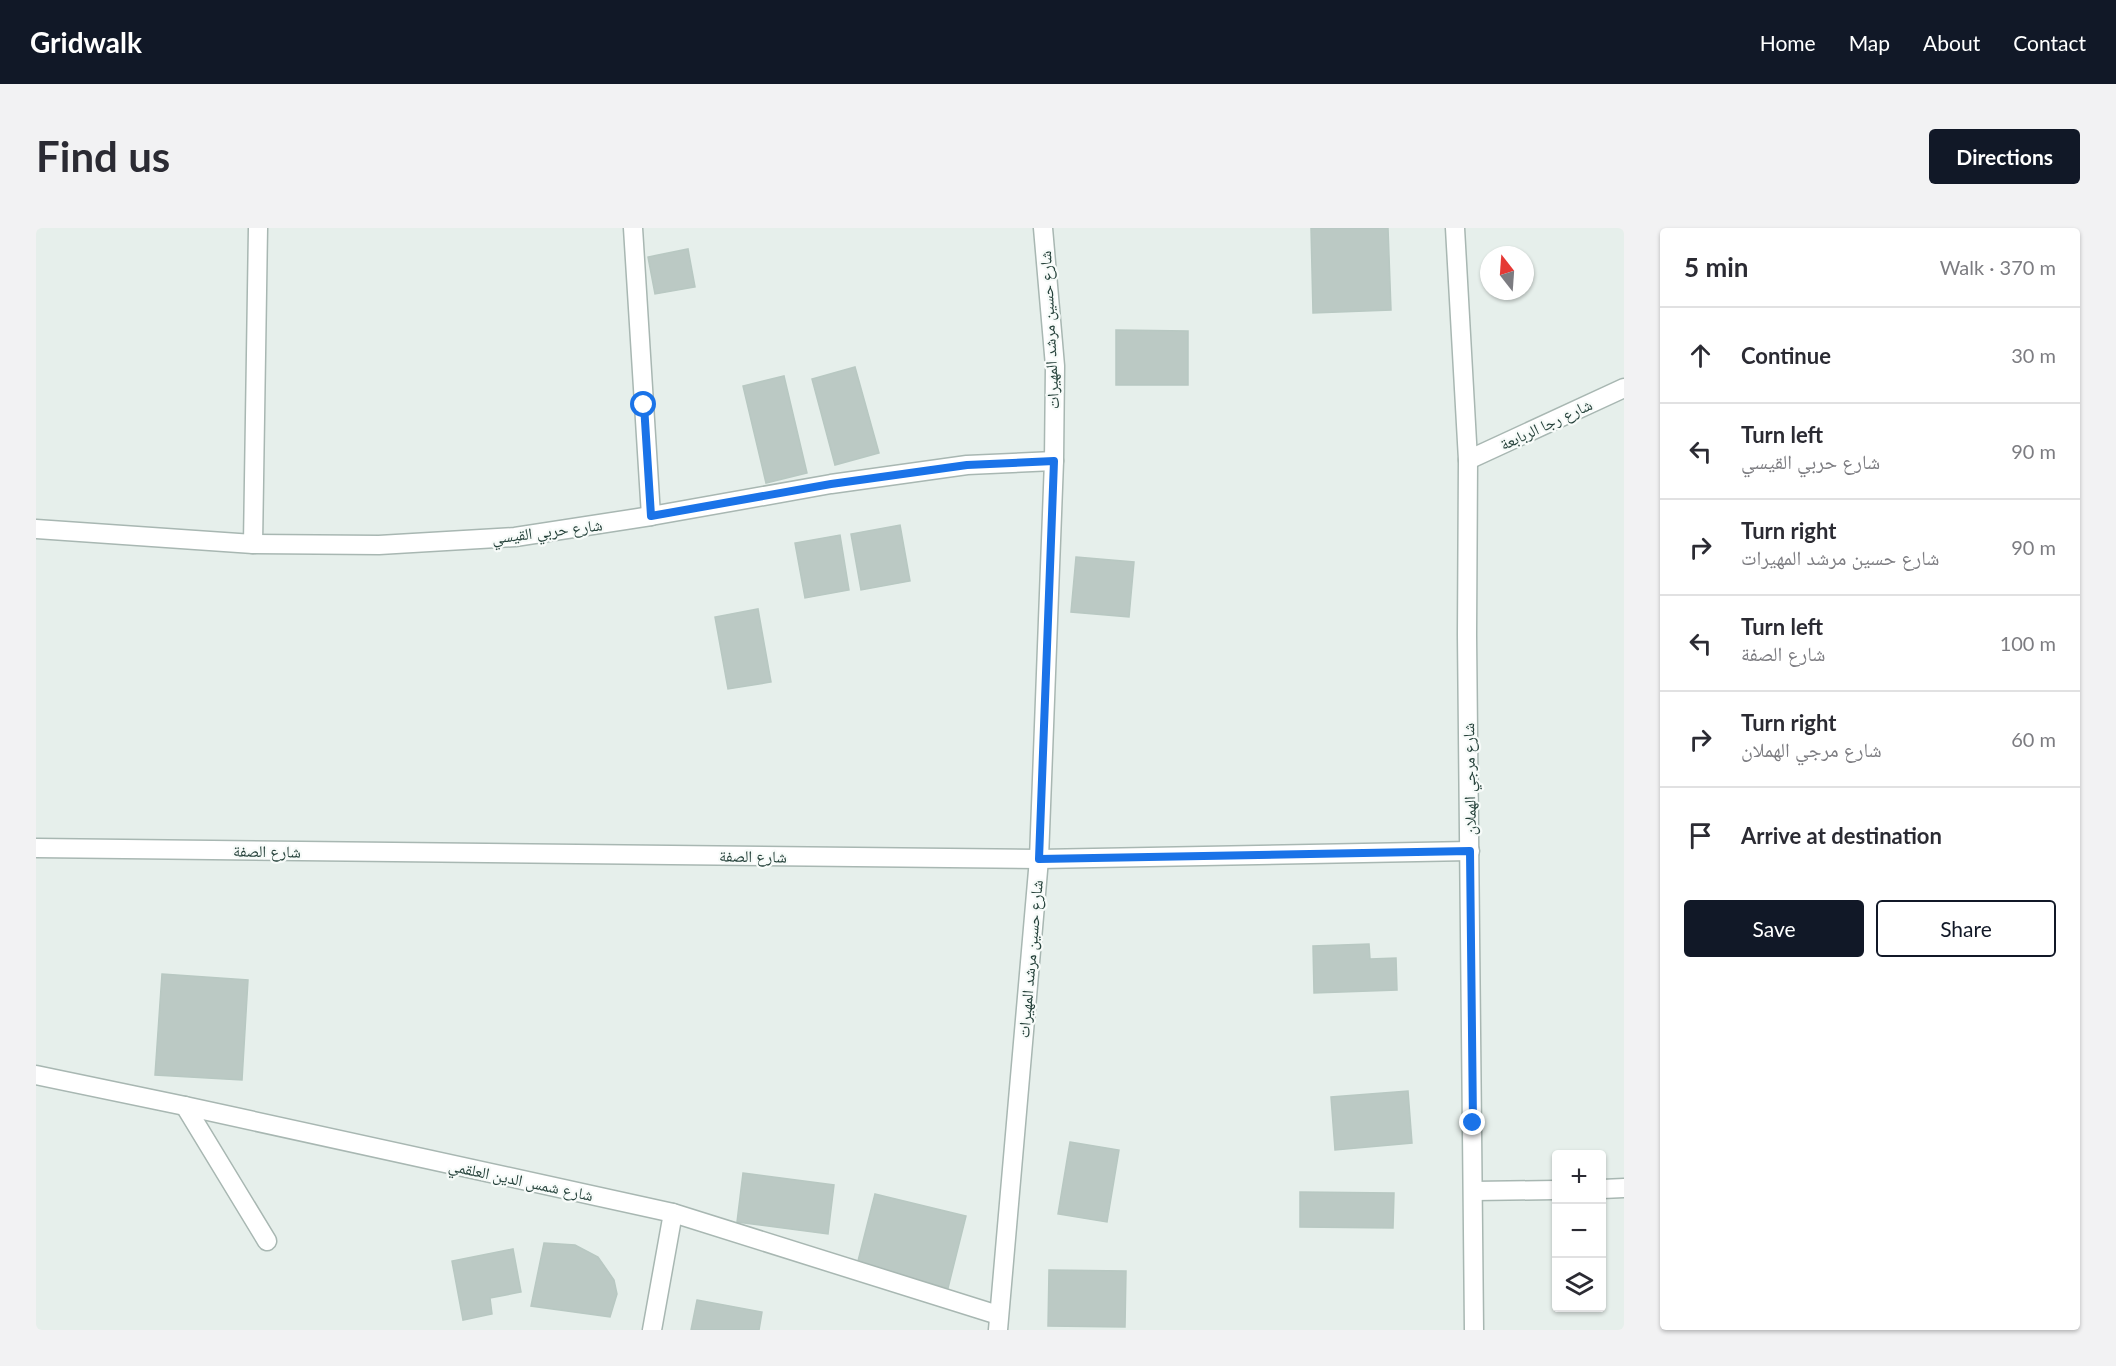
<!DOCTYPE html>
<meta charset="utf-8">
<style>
body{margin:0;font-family:Lato,"Noto Naskh Arabic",sans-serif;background:#f2f2f3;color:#2b2b33}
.controls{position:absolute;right:18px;bottom:18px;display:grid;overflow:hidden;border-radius:6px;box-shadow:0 2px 4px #0004}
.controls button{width:54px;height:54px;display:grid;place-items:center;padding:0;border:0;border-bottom:2px solid #e1e1e2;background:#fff;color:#2b2b33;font:30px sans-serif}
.compass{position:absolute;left:1444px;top:18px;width:54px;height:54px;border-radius:50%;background:#fff;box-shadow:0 2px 4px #0004;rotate:343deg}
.stop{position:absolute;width:18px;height:18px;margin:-14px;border:4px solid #1a73e8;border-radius:50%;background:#fff}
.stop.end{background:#1a73e8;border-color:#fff;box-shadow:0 2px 6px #0008}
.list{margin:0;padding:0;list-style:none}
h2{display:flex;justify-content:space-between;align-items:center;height:78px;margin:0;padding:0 24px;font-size:26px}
h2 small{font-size:20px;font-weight:400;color:#7c7c81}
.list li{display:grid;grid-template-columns:39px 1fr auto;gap:18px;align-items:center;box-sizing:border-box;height:96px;padding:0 24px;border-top:2px solid #e1e1e2}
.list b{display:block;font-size:22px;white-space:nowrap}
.list p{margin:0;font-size:20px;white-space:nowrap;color:#7c7c81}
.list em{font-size:20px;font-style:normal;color:#7c7c81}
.actions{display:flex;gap:12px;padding:18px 24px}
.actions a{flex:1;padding:14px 0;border:2px solid #111827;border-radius:6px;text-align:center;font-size:21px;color:#111827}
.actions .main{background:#111827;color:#fff}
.icon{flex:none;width:33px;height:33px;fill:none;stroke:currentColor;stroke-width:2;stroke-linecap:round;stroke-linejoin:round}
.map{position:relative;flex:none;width:1588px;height:1102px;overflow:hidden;border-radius:6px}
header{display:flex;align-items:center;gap:36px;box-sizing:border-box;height:84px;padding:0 30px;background:#111827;color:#fff}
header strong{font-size:28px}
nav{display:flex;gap:33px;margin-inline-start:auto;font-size:21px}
.intro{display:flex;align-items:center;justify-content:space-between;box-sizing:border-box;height:144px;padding:0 36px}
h1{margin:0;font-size:42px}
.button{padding:15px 27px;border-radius:6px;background:#111827;color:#fff;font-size:21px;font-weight:700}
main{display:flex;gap:36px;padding:0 36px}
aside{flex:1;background:#fff;border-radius:6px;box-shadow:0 2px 4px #0004}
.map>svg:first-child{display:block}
</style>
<header>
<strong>Gridwalk</strong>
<nav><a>Home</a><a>Map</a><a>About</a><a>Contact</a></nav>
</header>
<div class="intro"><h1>Find us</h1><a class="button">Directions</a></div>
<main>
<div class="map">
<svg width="1588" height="1102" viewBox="0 0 1588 1102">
<rect width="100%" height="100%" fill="#e6efeb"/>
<g fill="#bbc9c4" stroke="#b8c8c2" stroke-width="1.5">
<path d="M1275,0H1352L1355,82L1277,85Z"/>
<path d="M652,21L659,59L619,66L612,29Z"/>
<path d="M1080,102L1152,103V157H1080Z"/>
<path d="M819,139L843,225L799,237L776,151Z"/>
<path d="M748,148L771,245L730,255L707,158Z"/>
<path d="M864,297L874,353L825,362L815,306Z"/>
<path d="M804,307L813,362L769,370L759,315Z"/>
<path d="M1040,329L1098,334L1093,389L1035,384Z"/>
<path d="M722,381L735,454L692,461L679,389Z"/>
<path d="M1333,716L1334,731L1360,730L1361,762L1278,765L1277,718Z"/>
<path d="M126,746L212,752L206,852L119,847Z"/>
<path d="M1372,863L1376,915L1299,922L1295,869Z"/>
<path d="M1034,914L1083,922L1071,994L1022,986Z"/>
<path d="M707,945L798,957L792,1006L701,994Z"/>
<path d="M1264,964L1358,965L1357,1000L1264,999Z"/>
<path d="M839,966L930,988L912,1060L821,1037Z"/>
<path d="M508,1015L539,1017L562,1029L578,1052L581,1066L574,1089L495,1078Z"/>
<path d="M477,1021L485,1064L454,1070L456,1086L427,1092L416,1033Z"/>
<path d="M1013,1042L1090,1043L1089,1099L1012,1098Z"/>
<path d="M661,1072L726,1084L723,1102H655Z"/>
</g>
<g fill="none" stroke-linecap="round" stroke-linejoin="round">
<defs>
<g id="minor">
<path d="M597,0L615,288"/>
<path d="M1419,0L1432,232L1431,407L1438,1102"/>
<path d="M1432,232L1588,160"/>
<path d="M0,301L217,316L343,317L479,309L615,288L795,256L931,237L1018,233"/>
<path d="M217,316L222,0"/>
<path d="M0,620L1003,631L1434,623"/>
<path d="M0,847L149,878L637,985L962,1087"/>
<path d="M149,878L231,1013"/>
<path d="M1566,961L1588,960"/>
<path d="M1438,963L1520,962"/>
<path d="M616,1102L637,985"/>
<path d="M962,1102L1003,631L1018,233L1019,138L1007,0"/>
</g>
</defs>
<use href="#minor" stroke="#a8b7b2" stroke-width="21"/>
<use href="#minor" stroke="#fff" stroke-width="18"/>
</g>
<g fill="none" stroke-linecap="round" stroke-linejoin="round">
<path stroke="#1a73e8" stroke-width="8" d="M608,177L615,288L795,256L931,237L1018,233L1003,631L1434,623L1437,895"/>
</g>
<g text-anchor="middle" stroke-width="4.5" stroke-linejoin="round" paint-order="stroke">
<g font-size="16" fill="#25413a" stroke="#f7fbf9">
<text transform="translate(1013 102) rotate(-93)" y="6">شارع حسين مرشد المهيرات</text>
<text transform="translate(1510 196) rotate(-25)" y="6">شارع رجا الربابعة</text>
<text transform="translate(511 303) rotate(-7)" y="6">شارع حربي القيسي</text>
<text transform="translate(1433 551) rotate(-91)" y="6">شارع مرجي الهملان</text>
<text transform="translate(231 623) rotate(1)" y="6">شارع الصفة</text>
<text transform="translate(717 628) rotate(1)" y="6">شارع الصفة</text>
<text transform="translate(994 731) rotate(-85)" y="6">شارع حسين مرشد المهيرات</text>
<text transform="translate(485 952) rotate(12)" y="6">شارع شمس الدين العلقمي</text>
</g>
</g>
</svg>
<div class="controls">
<button>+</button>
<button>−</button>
<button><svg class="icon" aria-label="layers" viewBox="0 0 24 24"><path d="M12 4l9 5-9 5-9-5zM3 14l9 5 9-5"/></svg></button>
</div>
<svg class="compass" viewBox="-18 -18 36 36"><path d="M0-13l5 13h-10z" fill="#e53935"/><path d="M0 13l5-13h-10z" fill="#7c7c81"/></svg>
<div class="stop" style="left:608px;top:177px"></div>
<div class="stop end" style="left:1437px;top:895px"></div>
</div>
<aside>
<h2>5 min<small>Walk · 370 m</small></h2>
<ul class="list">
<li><svg class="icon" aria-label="ahead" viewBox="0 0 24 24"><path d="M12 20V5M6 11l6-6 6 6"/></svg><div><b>Continue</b></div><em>30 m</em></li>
<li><svg class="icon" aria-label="left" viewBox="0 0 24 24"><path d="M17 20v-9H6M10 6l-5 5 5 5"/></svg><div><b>Turn left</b><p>شارع حربي القيسي</p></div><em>90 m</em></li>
<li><svg class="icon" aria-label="right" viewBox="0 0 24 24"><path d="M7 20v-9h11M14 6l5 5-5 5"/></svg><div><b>Turn right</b><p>شارع حسين مرشد المهيرات</p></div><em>90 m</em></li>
<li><svg class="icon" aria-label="left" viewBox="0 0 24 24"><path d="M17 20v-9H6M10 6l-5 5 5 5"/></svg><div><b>Turn left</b><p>شارع الصفة</p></div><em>100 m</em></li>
<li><svg class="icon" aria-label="right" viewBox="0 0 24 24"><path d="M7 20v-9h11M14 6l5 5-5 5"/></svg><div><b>Turn right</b><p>شارع مرجي الهملان</p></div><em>60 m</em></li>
<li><svg class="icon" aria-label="arrive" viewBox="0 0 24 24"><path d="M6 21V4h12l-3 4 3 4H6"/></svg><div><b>Arrive at destination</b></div></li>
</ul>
<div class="actions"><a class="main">Save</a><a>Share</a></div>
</aside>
</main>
